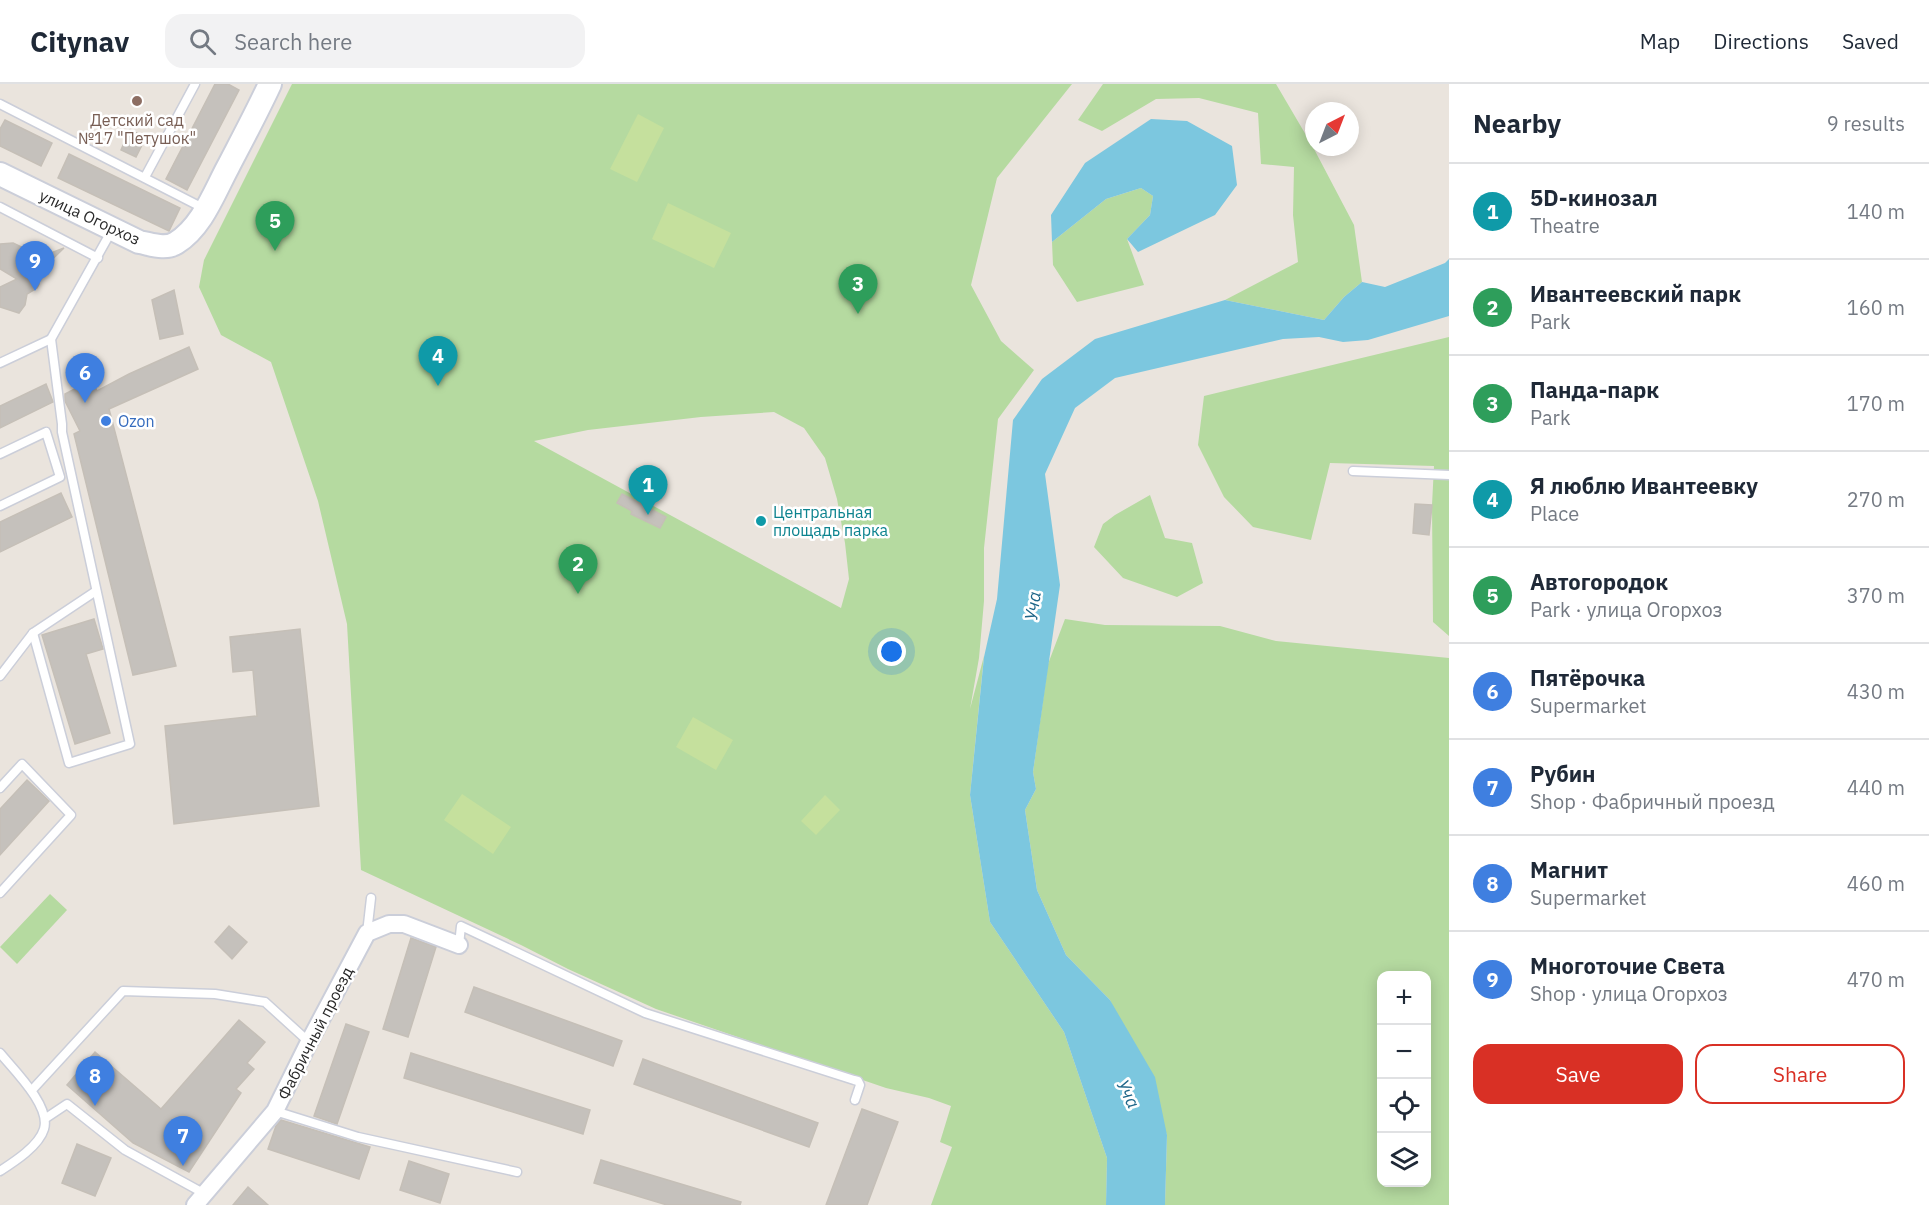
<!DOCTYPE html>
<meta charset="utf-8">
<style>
body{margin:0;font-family:"IBM Plex Sans",sans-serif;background:#f2f2f3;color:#1f2937}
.controls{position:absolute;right:18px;bottom:18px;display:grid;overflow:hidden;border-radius:12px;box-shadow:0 3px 15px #0003}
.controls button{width:54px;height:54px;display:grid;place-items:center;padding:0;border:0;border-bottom:2px solid #e0e1e3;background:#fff;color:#1f2937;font:30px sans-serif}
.compass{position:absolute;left:1305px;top:18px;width:54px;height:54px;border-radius:50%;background:#fff;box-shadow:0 3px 15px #0003;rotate:42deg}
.you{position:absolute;left:892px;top:568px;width:21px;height:21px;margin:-15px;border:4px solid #fff;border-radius:50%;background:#1a73e8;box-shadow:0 0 0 9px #1a73e833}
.badge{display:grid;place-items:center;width:39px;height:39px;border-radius:50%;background:#d93025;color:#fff;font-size:20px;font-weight:700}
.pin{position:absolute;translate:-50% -50px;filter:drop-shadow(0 2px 3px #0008)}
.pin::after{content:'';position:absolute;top:32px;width:21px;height:18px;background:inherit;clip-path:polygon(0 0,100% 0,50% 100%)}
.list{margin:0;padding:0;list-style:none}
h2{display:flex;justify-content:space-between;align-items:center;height:78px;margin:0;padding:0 24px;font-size:26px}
h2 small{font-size:20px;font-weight:400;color:#747a83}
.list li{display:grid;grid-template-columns:39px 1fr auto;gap:18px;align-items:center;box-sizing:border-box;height:96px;padding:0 24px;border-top:2px solid #e0e1e3}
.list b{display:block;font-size:22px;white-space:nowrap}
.list p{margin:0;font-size:20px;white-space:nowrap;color:#747a83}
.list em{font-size:20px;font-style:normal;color:#747a83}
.actions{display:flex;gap:12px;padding:18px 24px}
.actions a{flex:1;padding:14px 0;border:2px solid #d93025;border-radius:18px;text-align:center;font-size:21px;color:#d93025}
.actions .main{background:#d93025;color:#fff}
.icon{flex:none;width:33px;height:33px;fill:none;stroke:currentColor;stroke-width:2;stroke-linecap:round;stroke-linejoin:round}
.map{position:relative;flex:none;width:1449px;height:1121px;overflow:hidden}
header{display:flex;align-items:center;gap:36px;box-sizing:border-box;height:84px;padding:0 30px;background:#fff;border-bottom:2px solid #e0e1e3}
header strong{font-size:28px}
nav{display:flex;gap:33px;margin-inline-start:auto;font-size:21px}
.search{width:420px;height:54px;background:#f2f2f3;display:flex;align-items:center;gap:15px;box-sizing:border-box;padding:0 21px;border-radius:18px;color:#747a83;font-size:22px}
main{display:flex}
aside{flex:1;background:#fff}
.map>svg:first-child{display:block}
</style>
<header>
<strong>Citynav</strong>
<div class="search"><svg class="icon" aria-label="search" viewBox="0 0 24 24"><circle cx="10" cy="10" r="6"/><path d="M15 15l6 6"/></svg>Search here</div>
<nav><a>Map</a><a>Directions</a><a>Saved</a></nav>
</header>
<main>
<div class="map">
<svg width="1449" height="1121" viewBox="0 0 1449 1121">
<rect width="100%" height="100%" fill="#eae4dd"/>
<g fill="#b5daa0" fill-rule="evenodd">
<path d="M292,0H1072L997,94L971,201L1001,257L1034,286L998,335L984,464V517L979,574L970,625L984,572L970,711L990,838L1064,948L1107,1074L1106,1121H931L952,1063L940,1058L951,1022L929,1014L886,1004L656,925L568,885L521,861L361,786L347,540L318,417L271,278L221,251L199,203L204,176ZM774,328L804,344L825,374L837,415L845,459L849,495L841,524L534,357L588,346L701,333Z"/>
<path d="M1103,0H1276L1313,63L1354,141L1362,198L1344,213L1324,236L1225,216L1298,178L1293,131L1294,83L1261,80L1258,29L1199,14L1156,15L1102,47L1078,36Z"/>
<path d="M1141,104L1153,112L1150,131L1127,155L1144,201L1077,218L1053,181L1052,158L1106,115Z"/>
<path d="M1449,253V552L1433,538L1432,421L1434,382L1330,379L1311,456L1253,443L1224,413L1198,361L1204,312Z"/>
<path d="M1150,411L1165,454L1192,459L1203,499L1177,513L1123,494L1094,463L1103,440L1115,431Z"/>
<path d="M1065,535L1105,541L1220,542L1276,557L1449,574V1121H1165L1167,1051L1110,916L1066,871L1037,806L1025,726L1036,705L1033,688L1048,580ZM1382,892H1426V1098H1382Z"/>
<path d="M50,810L67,826L17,880L0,863Z"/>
</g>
<g fill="#c5e09d">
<path d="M638,30L664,44L637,98L610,85Z"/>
<path d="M668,119L731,149L714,184L652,155Z"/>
<path d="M693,633L733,656L716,686L676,663Z"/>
<path d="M462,710L511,743L493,770L444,736Z"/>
<path d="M825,711L840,726L816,751L801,737Z"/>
</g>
<g fill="#7cc7df">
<path d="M1151,35L1187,37L1232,62L1237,101L1215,131L1138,168L1127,155L1150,131L1153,112L1141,104L1106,115L1052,158L1051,131L1085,79Z"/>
<path d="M1449,175V232L1368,256L1343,258L1319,253L1283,255L1115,294L1075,324L1045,390L1060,501L1033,688L1036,705L1025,726L1037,806L1066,871L1110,916L1155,993L1167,1051L1165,1121H1106L1107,1074L1064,948L990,838L970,711L984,573L997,515L1013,336L1042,295L1095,255L1225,216L1324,236L1344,213L1362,198L1385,203L1445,179Z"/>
</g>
<g fill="#c5c1bc" stroke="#c5bfb7" stroke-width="1.5">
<path d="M215,0H228L239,6L187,106L166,95Z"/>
<path d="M5,36L52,59L41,82L0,62V45Z"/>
<path d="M130,46L146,53L136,73L121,66Z"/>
<path d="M69,70L180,124L169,147L58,94Z"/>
<path d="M13,159L32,168L35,175L64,164L38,189L39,200L37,204L27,210L25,221L19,229L0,223V203L17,195L0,185V160Z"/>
<path d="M174,206L183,250L160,255L152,216Z"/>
<path d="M189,263L198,285L109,325L176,582L133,591L74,350L80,347L65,317V310L92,296L97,307L129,290Z"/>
<path d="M46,300L53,318L0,344V322Z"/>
<path d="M61,409L72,433L0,468V438Z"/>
<path d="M622,410L666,433L660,444L631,430L632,427L617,419Z"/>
<path d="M1415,420L1432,421L1429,451L1413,449Z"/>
<path d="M94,535L103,565L86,570L110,649L75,660L42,551Z"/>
<path d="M300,545L319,722L174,740L165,642L257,632L253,586L233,588L230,553Z"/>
<path d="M27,696L49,717L0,771V725Z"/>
<path d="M229,842L247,858L232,875L215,858Z"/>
<path d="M411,854L436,863L408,953L383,945Z"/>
<path d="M474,903L622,957L613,982L465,928Z"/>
<path d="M239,936L265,958L247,979L254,985L236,1005L241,1009L189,1088L133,1059L67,1001L95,968L161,1025Z"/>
<path d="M346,940L369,948L337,1040L314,1032Z"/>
<path d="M411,969L590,1026L583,1050L404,994Z"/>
<path d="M643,975L818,1039L809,1063L634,1000Z"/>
<path d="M862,1025L898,1038L867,1121H826Z"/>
<path d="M281,1036L370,1063L359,1095L268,1065L276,1042Z"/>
<path d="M77,1060L111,1074L95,1112L62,1099Z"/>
<path d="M601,1076L741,1118L740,1121H667L594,1099Z"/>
<path d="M409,1077L449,1090L440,1119L400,1106Z"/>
<path d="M248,1103L268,1121H233Z"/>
</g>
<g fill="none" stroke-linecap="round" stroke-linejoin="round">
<defs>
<g id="lane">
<path d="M0,20L205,125"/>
<path d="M145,93L195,0"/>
<path d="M0,123L98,174"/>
<path d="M0,279L51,255"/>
<path d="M0,370L46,348L60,393L0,422"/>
<path d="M1353,387L1449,391"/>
<path d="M33,549L69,679L130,660L62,348V340L51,255L112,146"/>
<path d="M0,592L33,549L96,507"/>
<path d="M0,704L22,680L71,731L0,809"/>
<path d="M367,849L371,814"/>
<path d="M459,861L461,842L645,929L854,996L858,997L860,1001L855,1016"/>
<path d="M0,969C14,986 51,1022 44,1045C39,1062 14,1078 0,1087"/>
<path d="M32,1006L123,907L215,910L265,918L309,958"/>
<path d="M275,1027L358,1053L517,1088"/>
<path d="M46,1034L67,1020L125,1066L205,1110"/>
</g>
<path id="street" d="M195,1121L275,1027L309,958L367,849L389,840H404L459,861"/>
<path id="secondary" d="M0,90L139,158C151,160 165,166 176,159C202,143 214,109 228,83C242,56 257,28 270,0"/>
</defs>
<use href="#lane" stroke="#cbced9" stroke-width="11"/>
<use href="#street" stroke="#cbced9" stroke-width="20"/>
<use href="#secondary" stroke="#cbced9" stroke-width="26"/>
<use href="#lane" stroke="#fff" stroke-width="8"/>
<use href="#street" stroke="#fff" stroke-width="16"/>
<use href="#secondary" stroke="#fff" stroke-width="22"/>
</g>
<circle fill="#8d6e63" stroke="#fff" stroke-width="2" cx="137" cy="17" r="6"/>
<circle fill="#3f7fe0" stroke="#fff" stroke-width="2" cx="106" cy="337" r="6"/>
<circle fill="#0f9aa8" stroke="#fff" stroke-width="2" cx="761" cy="437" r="6"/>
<g text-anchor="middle" stroke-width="5" stroke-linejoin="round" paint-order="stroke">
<g font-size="16" fill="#785e54" stroke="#fff">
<text x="137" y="42">Детский сад<tspan x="137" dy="18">№17 "Петушок"</tspan></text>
</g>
<g font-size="16" fill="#292929" stroke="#fff">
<text transform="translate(90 133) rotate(25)" y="6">улица Огорхоз</text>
<text transform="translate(315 949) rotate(-63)" y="6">Фабричный проезд</text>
</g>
<g font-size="16" fill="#366cbe" stroke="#fff" text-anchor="start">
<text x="118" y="343">Ozon</text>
</g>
<g font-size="16" fill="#0d838f" stroke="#fff" text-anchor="start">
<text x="773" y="434">Центральная<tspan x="773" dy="18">площадь парка</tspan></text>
</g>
<g font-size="18" font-style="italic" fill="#1e6689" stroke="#fff">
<text transform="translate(1033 522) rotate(-82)" y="6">Уча</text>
<text transform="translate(1128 1010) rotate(63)" y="6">Уча</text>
</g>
</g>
</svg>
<div class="controls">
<button>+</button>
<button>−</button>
<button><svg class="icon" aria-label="locate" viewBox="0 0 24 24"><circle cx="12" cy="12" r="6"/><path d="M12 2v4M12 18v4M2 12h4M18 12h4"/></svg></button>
<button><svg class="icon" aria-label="layers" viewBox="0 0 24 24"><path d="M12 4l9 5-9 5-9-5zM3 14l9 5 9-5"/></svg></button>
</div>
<svg class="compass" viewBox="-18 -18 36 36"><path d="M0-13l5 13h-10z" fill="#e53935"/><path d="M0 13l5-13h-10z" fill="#747a83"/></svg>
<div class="you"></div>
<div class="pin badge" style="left:648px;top:431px;background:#0f9aa8">1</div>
<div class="pin badge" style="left:578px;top:510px;background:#2e9e5b">2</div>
<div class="pin badge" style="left:858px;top:230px;background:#2e9e5b">3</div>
<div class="pin badge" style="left:438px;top:302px;background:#0f9aa8">4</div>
<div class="pin badge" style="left:275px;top:167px;background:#2e9e5b">5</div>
<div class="pin badge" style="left:85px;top:319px;background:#3f7fe0">6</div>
<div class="pin badge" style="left:183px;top:1082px;background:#3f7fe0">7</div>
<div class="pin badge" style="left:95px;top:1022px;background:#3f7fe0">8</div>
<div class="pin badge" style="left:35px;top:207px;background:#3f7fe0">9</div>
</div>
<aside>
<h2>Nearby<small>9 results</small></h2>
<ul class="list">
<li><span class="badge" style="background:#0f9aa8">1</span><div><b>5D-кинозал</b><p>Theatre</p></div><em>140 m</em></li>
<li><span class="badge" style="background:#2e9e5b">2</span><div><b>Ивантеевский парк</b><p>Park</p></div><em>160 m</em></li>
<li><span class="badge" style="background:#2e9e5b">3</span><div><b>Панда-парк</b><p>Park</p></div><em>170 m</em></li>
<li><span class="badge" style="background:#0f9aa8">4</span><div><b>Я люблю Ивантеевку</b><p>Place</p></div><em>270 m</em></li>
<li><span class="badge" style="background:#2e9e5b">5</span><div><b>Автогородок</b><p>Park · улица Огорхоз</p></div><em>370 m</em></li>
<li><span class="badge" style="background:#3f7fe0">6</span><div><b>Пятёрочка</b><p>Supermarket</p></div><em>430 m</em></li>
<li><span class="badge" style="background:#3f7fe0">7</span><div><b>Рубин</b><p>Shop · Фабричный проезд</p></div><em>440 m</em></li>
<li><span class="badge" style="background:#3f7fe0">8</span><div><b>Магнит</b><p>Supermarket</p></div><em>460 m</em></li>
<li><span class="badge" style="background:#3f7fe0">9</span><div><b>Многоточие Света</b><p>Shop · улица Огорхоз</p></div><em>470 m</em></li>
</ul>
<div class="actions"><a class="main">Save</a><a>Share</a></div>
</aside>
</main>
